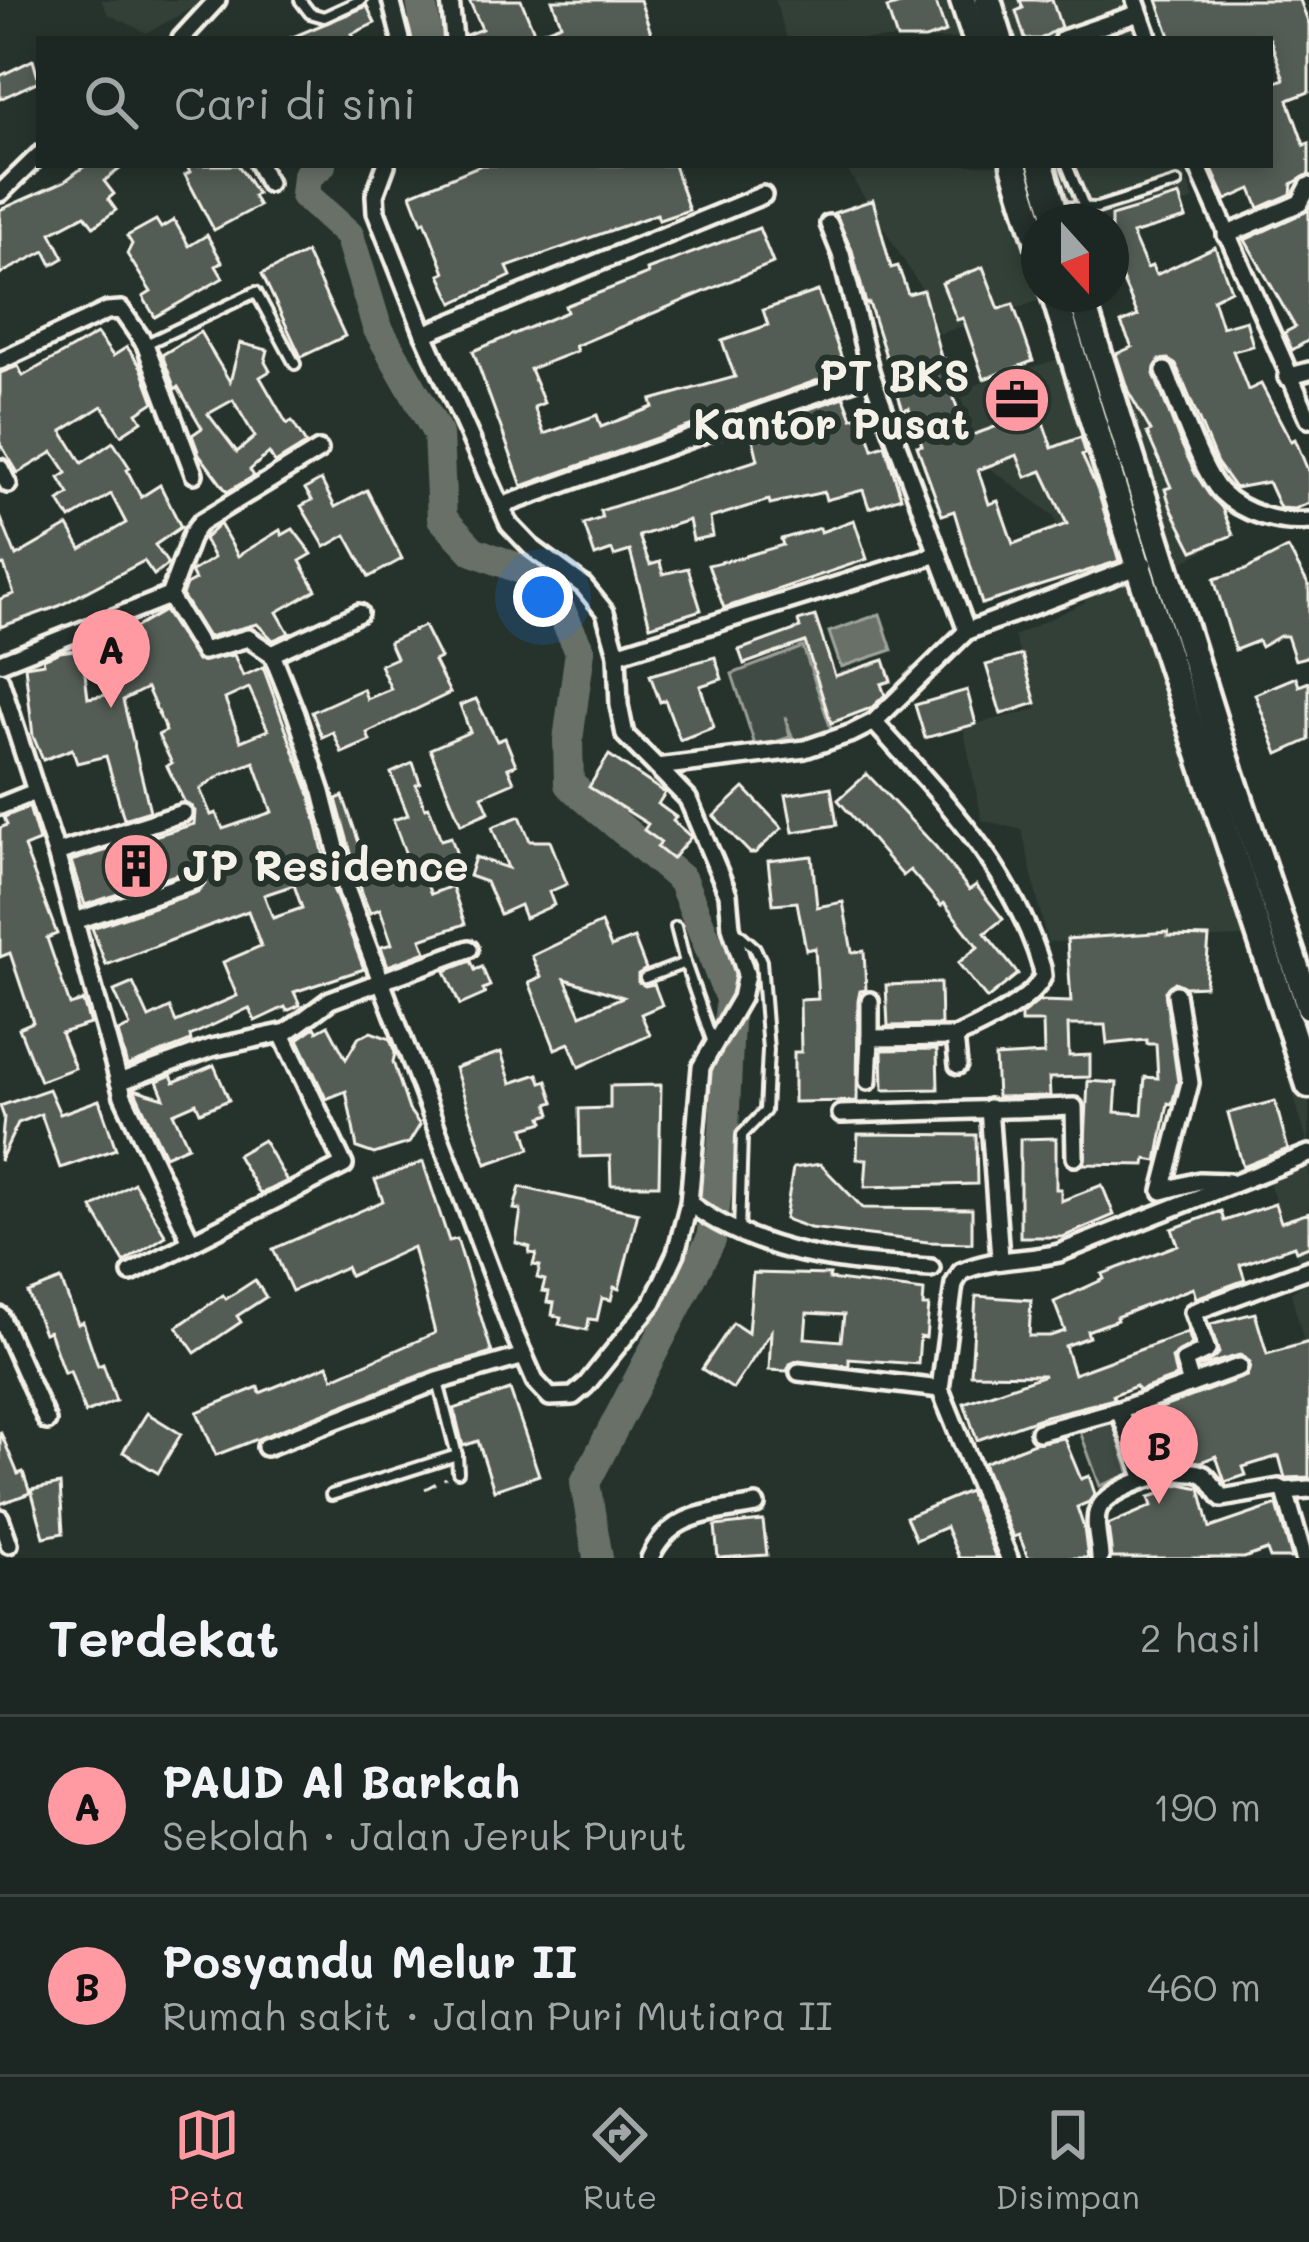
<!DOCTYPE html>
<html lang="id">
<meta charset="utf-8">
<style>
body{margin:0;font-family:Mali,sans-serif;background:#252e2a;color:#f1f3f6}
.compass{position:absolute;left:1021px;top:204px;width:108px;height:108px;border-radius:50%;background:#1c2622;box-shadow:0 6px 18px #0003;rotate:159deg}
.you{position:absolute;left:543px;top:597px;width:42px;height:42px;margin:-30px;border:9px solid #fff;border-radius:50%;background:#1a73e8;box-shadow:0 0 0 18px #1a73e833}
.badge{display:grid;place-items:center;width:78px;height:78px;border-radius:50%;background:#ff9aa2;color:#111;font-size:39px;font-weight:700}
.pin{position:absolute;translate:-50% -99px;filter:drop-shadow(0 3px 6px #0008)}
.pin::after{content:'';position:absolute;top:63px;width:42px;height:36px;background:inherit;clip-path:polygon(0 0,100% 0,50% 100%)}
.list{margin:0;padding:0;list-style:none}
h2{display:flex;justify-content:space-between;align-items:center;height:156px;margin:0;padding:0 48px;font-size:51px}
h2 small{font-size:39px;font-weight:400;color:#a0a5a5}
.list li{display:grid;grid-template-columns:78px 1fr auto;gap:36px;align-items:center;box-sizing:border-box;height:180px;padding:0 48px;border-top:3px solid #3a4340}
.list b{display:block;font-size:45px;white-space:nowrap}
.list p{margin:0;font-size:39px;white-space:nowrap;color:#a0a5a5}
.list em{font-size:39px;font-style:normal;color:#a0a5a5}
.icon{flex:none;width:66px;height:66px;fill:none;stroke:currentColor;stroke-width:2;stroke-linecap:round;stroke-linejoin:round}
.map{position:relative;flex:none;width:1309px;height:1558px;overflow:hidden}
.search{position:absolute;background:#1c2622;box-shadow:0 6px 18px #0003;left:36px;right:36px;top:36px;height:132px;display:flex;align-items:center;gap:30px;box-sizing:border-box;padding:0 42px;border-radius:0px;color:#a0a5a5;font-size:45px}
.sheet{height:516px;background:#1c2622}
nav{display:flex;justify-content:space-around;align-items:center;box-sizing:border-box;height:168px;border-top:3px solid #3a4340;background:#1c2622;font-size:33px;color:#a0a5a5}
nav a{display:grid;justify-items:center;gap:6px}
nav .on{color:#ff9aa2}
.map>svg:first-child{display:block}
</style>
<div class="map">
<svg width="1309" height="1558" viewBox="0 0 1309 1558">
<rect width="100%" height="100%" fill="#26332d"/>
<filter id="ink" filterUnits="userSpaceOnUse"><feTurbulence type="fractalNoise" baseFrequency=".00833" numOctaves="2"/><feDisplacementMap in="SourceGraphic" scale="24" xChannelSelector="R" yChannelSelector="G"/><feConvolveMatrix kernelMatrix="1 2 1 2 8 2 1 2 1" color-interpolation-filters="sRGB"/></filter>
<g filter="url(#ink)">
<g fill="#333f39">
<path d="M101,0H206L147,33L108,14Z"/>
<path d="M775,0H1122L1136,39H787Z"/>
<path d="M844,165H1182L1194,200L1111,228V222H1039V294H1094L1117,396L1164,379L1233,535L1172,568L1309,962V1148L1247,937L1047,942L1022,830L982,820L963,727L1037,709L1014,636L1085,602L1053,515L979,460L959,390L1065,357L1047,298L939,334L921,288Z"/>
<path d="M1309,1163V1393L1251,1360L1303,1339L1291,1293L1306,1282L1269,1183Z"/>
</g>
<g fill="#414b45" stroke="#9a9e96" stroke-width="3">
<path d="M803,647L831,729L794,742L785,717L790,737L756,748L732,674Z"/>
<path d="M1110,1415L1130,1474L1100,1486L1078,1426Z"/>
</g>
<path fill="#676f68" stroke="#9fa39b" stroke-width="3" d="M880,614L892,650L841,667L829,632Z"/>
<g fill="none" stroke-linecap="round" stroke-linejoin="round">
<g stroke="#676f68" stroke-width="30">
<path d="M421,0L427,39"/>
<path d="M321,165L307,176L305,195L349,235L377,327L438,434L442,518L473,551L526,571L556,601L580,651L568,740L569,784L682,880L730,999L724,1131L711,1240L585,1483L598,1558"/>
</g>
</g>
<g fill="#525c55" stroke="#f4f1e8" stroke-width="3" fill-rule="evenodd">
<path d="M469,0H521L535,34L561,24L552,0H640L653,39H466V35L482,29Z"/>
<path d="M913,0H935L946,32L925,39H897L887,8Z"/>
<path d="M1020,0H1052L1061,27L1040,39H1025L1016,11L1023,8Z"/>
<path d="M1157,0H1300L1309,24V92L1288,100L1304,145L1309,143V174L1292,184L1291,194L1259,208L1251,189L1226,200L1210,165H1270V84L1284,79L1270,39H1171Z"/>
<path d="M367,6L375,23L352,34L355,39H288Z"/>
<path d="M33,60L39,81L0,99V76Z"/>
<path d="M86,165H125L104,181L114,194L108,199L116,210L94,227L85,215L51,233L64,258L52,265L45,251L0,274V210L65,181Z"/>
<path d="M186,165H238L257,194L253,196L259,206L214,230L185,175L190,172Z"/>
<path d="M481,165H674L689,210L659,220L657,214L507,267L511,276L453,303L440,275L445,273L425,221L422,223L411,194Z"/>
<path d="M1179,196L1186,218L1132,234L1147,268L1152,266L1156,275L1215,247L1231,290L1213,299L1222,327L1246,320L1253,346L1233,351L1248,390L1261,384L1291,441L1295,439L1309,473V503L1295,509L1280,508L1268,482L1235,488L1217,463L1176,365L1168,359L1159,360L1154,374L1179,439L1196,475L1222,508L1233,535L1193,551L1171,508L1165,489L1171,487L1147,433L1151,431L1128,391L1116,354L1132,347L1121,323L1138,316L1116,266L1111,268V216Z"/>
<path d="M873,200L891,268L898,266L908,294L923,290L942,361L946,359L957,392L952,393L965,430L970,436L1039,411L1052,448L1081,437L1086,454L1082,455L1098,491L1119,561L982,604L954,511L942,515L917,446L922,445L909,408L903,410L869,303L866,304L852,250L834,213ZM1017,455L1026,477L1042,471L1067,524L1013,544L998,501L989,504L978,470Z"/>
<path d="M1309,210V340L1292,350L1284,333L1295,327L1245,240Z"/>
<path d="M156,220L161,228L174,220L189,246L207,235L222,262L216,266L223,278L155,317L143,297L151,292L127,254L132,244L127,236Z"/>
<path d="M759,228L773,263L575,346L577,351L530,369L544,403L534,407L544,434L597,415L601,427L653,407L651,400L735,377L722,341L768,325L763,310L818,291L842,359L831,363L835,374L522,486L473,351L567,312L565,306L648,274L647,270Z"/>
<path d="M306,253L345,336L301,357L262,274Z"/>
<path d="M983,267L999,309L1013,304L1033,361L984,379L963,318L957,320L942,283Z"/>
<path d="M200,332L230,382L240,343L268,350L265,362L270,371L260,377L287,424L292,421L306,444L275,463L269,453L250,470L254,476L227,492L199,454L192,435L202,428L178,387L175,389L162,355ZM233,400L255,437L237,452L208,414Z"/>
<path d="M97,334L113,356L127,347L141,367L154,402L137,413L142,421L121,435L102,406L62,431L82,463L113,442L130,468L127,470L141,497L160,485L181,527L155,545L168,564L154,575L144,561L59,606L0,627V599L14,594L4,565L0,566V516L16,556L68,526L81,549L126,523L111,494L70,519L59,501L69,494L59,478L67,473L53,452L18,473L0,443V373L18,366L23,376Z"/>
<path d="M844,397L852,418L862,415L873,449L885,445L901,497L869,508L863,490L826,500L824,492L770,504L769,500L710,518L713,536L693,540L689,520L639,536L650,565L660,562L663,574L688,568L701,610L650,626L630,551L614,556L612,550L595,556L584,524L602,518L600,511L758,460L752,435L794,424L791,415Z"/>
<path d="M321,480L335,507L367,490L402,559L369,577L346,535L325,547L301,506L312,500L305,489Z"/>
<path d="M854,520L867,559L724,608L708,565L742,557L783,545L781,539L820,528L821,532Z"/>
<path d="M220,524L238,556L280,530L282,535L293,529L312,554L300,561L316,590L277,612L289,633L273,640L257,624L208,637L182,595L186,585L195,580L191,572L214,558L204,539Z"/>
<path d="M1288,548L1309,586V656L1295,660L1287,636H1280L1261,647L1258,641L1235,650L1214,579L1245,570Z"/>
<path d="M164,611L197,661L234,655L243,676L263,667L310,795L329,878L364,969L294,992L300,1005L287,1011L285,1007L255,1021L249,1008L190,1036L191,1041L127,1066L118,1032L130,1026L114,991L133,983L149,1018L170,1008L176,1022L237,996L223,962L261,946L248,911L106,965L92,928L198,892L205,884V876L190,870L85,905L71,861L194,824L195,811L184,801L167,766L172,763L158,735L166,731L147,688L123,700L150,811L124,819L106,756L77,763L72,749L43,760L33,736L25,666L44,663L43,659L60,652L82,649L88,698L118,693L101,656L138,636L133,629ZM249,688L268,730L241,741L225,699ZM254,762L272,812L223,829L216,813L211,815L200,789L221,775ZM294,885L302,908L273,918L264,895Z"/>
<path d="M815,616L835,676L884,660L891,681L881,684L885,695L871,708L831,723L805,642L744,664L739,650L800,628L798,621Z"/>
<path d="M424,626L440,658L434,661L450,693L367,733L370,741L342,753L333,732L322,737L312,712L363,689L367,699L391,689L380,665L396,658L389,642Z"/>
<path d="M1022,655L1036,703L1001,714L986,665Z"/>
<path d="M715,657L722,679L700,686L714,727L680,740L665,700L660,702L650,675Z"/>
<path d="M1296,677L1299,686L1309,682V740L1278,754L1255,694Z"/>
<path d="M967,690L976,724L925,738L915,705Z"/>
<path d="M476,699L497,741L505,738L516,765L508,768L514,782L482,796L489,812L461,824L430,749L470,732L460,705Z"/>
<path d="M609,755L665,793L658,804L676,817L673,821L691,837L672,859L657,847L661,842L644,830L648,824L589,787Z"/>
<path d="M413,763L420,783L416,785L425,808L429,807L441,840L451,837L458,858L421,871L431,894L452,886L465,924L421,939L426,952L388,966L381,947L392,944L380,909L370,913L362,893L336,799L343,796L368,869L377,865L379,870L407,858L393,820L408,815L391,773Z"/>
<path d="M867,774L936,847L969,890L976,885L1003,919L985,933L1018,974L987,999L958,963L978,947L944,903L941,906L910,870L903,876L838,800Z"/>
<path d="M831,787L837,825L793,832L786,795Z"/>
<path d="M744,788L782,828L755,853H750L714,816Z"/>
<path d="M29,807L39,841L24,847L57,934L47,938L70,1005L83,1001L90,1024L61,1033L75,1068L40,1081L19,1028L33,1022L10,953L0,957V828L7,825L4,817Z"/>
<path d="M520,816L530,841H550L567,884L549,892L554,905L525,918L520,905L500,914L486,882L469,876L475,857L508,868L492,827Z"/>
<path d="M812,856L817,907L843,902L852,952L864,951L866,990L860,991L858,1001L857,1101L794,1102V1052H801L800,1000L818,999L815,948L806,950L797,902L773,904L768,861Z"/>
<path d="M601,923L611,947L634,938L646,969L638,974V982L645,986L654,984L662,1005L641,1014L650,1035L579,1067L569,1043L555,1049L529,982L541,977L532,956ZM565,979L623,997L581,1015Z"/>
<path d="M1168,932V936L1209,937L1205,986L1185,987L1175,982L1165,991L1178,1082L1172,1104L1168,1103L1157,1161L1146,1159L1145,1165L1084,1164L1088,1081L1117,1083L1115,1112L1142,1114L1145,1077L1158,1078L1156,1044H1147V1040L1107,1044L1105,1025H1068L1069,1056L1090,1055V1077L1049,1078L1050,1096L997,1097L995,1057L1044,1054L1043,1022H1021V1015L1039,1001L1071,1002L1067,939Z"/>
<path d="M471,961L475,970L482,967L490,986L483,989L485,994L460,1005L445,971Z"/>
<path d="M940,983L941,1025L888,1026L886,985Z"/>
<path d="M328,1025L346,1059L359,1037L371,1032L390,1039L395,1053L393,1062L409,1110L420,1125L409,1143L374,1154L357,1148L346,1091L326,1099L298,1039L315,1027L317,1031Z"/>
<path d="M937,1049L938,1089L883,1090L882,1050Z"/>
<path d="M501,1052L511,1083L538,1074L541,1083L547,1081L554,1102L548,1104L551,1114L542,1117L544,1122L524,1128L530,1149L486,1164L455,1068Z"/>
<path d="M214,1065L229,1100L200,1112L196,1103L173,1113L188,1146L165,1156L134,1089L164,1098L157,1081L171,1075L174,1082Z"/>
<path d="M661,1085L659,1185H611L610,1156L580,1157L579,1109L610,1108V1086Z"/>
<path d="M49,1089L60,1114L99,1100L116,1149L60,1168L41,1114L18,1123L0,1161L4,1117L0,1106Z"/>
<path d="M1275,1101L1288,1149L1243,1167L1228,1113Z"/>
<path d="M858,1134L976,1135L977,1184L865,1187L867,1159H857Z"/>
<path d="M1056,1138V1189H1061V1201L1102,1185L1114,1215L1063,1237H1020V1139Z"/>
<path d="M263,1140L287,1181L260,1194L237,1155Z"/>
<path d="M423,1162L449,1241L457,1239L492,1353L434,1370L216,1455L197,1412L258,1387L260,1393L328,1365L333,1378L435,1333L413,1247L350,1276L346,1267L292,1291L273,1249L383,1201L375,1180Z"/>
<path d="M820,1164L863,1208L972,1209V1243L928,1242L810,1228L785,1219L793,1168Z"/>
<path d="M134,1183L166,1236L124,1262L92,1208Z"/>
<path d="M520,1187L638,1213L619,1289L614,1287L611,1300L602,1298L597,1320L589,1319L587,1330L559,1324L561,1317L552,1315L554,1303L547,1302L549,1292L542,1291L545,1280L537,1278L540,1266L533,1265L536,1254L529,1253L530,1247L516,1243L521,1210L514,1209Z"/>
<path d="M1275,1204L1281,1222L1309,1213V1246L1296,1251L1294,1246L1240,1265L1245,1280L1196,1298L1193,1288L1116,1317L1117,1320L1087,1331L1089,1337L1065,1346L1074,1374L1188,1332L1192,1344L1172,1358L1176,1377L1138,1391L1136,1386L1113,1395L1114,1399L1046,1416L977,1440L964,1403L1045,1375L971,1374L976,1296L1031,1300L1029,1336H1050L1065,1331L1054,1302L1104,1279L1102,1274L1178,1245L1172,1229L1221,1211L1224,1221Z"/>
<path d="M753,1273L830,1275L829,1279L924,1291L923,1306H929L927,1327L926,1338L920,1337L918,1364L849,1359V1366L799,1360L790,1364L787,1371L769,1370L771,1332L733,1389L702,1369L733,1323L748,1333ZM807,1313L844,1315L841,1341L805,1338Z"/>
<path d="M61,1280L78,1324L83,1322L98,1366L103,1364L116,1401L85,1413L70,1371L64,1373L49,1331L44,1333L28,1293Z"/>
<path d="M255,1280L266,1297L237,1316L241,1322L195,1353L177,1327L223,1295L226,1299Z"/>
<path d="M1255,1313L1267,1354L1309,1342V1477L1285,1478L1279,1456L1243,1467L1246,1475L1225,1482L1216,1456L1201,1462L1180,1460L1153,1465L1146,1446L1161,1440L1150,1412L1247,1376L1250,1362L1240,1355L1198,1367L1219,1353L1210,1324Z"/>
<path d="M510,1390L539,1475L494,1490L478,1441L463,1446L454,1409Z"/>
<path d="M147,1413L181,1434L158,1473L123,1452Z"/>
<path d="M0,1431L18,1474L23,1472L30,1493L0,1504Z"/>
<path d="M1064,1438L1081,1479L1089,1476L1095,1494L1089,1502L1077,1507L1084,1528L1088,1558H1028L1019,1535L1013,1537L983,1463L1034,1443Z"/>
<path d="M60,1484L63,1533L44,1537L31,1490Z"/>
<path d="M1181,1484L1200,1488L1210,1528L1277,1505L1292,1558H1270L1267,1550L1244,1558H1112L1108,1525L1152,1506L1149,1497L1163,1493L1161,1488Z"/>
<path d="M969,1491L996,1558H959L946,1527L916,1540L906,1517Z"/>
<path d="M763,1521L767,1555L718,1558L715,1526Z"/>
</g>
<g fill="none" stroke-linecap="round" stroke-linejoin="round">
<defs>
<g id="lane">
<path d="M300,0L310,13L324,17L361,0"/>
<path d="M1067,165L1085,209"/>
<path d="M1057,207L1097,208L1177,183"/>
<path d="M146,344L256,292L295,364"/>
<path d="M676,927L685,963"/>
<path d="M737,932L755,948L761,961L768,1050L765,1111L742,1135L739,1233"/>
<path d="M645,978L685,963L713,1043"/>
<path d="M438,1382L457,1455L458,1472"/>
<path d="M331,1495L457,1455"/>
</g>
<g id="street">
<path d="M391,0L401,39"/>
<path d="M450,0L454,39"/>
<path d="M1135,0L1149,39"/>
<path d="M181,39L217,0"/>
<path d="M1063,39L1139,13"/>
<path d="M259,165L268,183"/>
<path d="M386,165L375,195L376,212L424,334L509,524L531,547L584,586L605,612L617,654L619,705L625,735L657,767L805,749L852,733L874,722L967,631L1144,564"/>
<path d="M1197,165L1309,419"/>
<path d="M0,193L39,155"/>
<path d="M829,224L841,254L871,374L967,631"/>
<path d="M1226,235L1300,203L1309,186"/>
<path d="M424,334L763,195"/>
<path d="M0,361L107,311L121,310L145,344L194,474"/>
<path d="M1165,371C1177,399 1202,473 1221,492C1243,514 1280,524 1309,521"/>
<path d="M1287,377L1309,371"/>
<path d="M0,468L8,484"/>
<path d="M501,506L871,374"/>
<path d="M169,596L203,651L248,638L272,654L296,714L322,792L347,891L513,1331L535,1381L550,1397L573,1396L586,1385L653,1302L676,1253L689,1203L701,1067L741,998L746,974L731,927L728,894L688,799L657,767"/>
<path d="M169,596L192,534L201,522L319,450"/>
<path d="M272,654L359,613"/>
<path d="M617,654L938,554"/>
<path d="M0,663L169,596"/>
<path d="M0,680L56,853L123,1096L191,1241"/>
<path d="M874,722C942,798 1012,867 1042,968L1043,976C1032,1002 981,1025 955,1037L958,1065"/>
<path d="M0,806L35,792"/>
<path d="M56,853L183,813"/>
<path d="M75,921L194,881"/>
<path d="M1176,994L1190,1083L1162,1191L1199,1181L1229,1182"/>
<path d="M870,1038V1001"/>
<path d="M868,1081L870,1038L955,1037"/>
<path d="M119,1082L211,1048L287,1032L330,1000L469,949"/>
<path d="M989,1108L1000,1258"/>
<path d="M841,1114L1074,1107L1075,1157"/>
<path d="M689,1203C758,1255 846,1264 931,1268"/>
<path d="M131,1273L344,1165L282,1034"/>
<path d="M0,1316L47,1421"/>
<path d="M799,1372L940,1389"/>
<path d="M1191,1384L1184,1361L1207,1350L1193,1312L1309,1269"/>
<path d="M1119,1410L1239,1367"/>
<path d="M1039,1432L1119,1410L1145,1479"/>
<path d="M266,1447L438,1381L524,1356"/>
<path d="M1285,1491L1309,1489"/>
<path d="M0,1518L9,1544"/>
<path d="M650,1558C671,1511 711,1514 756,1505"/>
<path d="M1009,1558L940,1389L954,1284L961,1272C994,1257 1026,1261 1059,1253L1309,1154"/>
<path d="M1100,1558C1100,1544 1093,1523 1098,1510C1108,1486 1183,1463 1204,1475C1211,1480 1216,1491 1222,1498L1279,1488L1285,1491L1304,1558"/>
</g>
<g id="primary">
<path d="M963,0L976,39"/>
<path d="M988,0L1000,39"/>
<path d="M1014,165L1039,245"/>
<path d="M1041,165L1058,222"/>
<path d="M1054,294L1138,566L1309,1085"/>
<path d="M1080,294L1220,741L1309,1006"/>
</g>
</defs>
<use href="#lane" stroke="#f4f1e8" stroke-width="16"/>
<use href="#street" stroke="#f4f1e8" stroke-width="24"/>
<use href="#primary" stroke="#f4f1e8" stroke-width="33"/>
<path stroke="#f4f1e8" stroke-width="3" stroke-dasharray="12 9" stroke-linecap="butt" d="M425,1489L446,1478"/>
<use href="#lane" stroke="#26332d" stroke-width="8"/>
<use href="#street" stroke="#26332d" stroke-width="15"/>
<use href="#primary" stroke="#26332d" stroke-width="24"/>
</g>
</g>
<defs>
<symbol id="office-disc" viewBox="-11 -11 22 22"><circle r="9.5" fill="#ff9aa2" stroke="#26332d"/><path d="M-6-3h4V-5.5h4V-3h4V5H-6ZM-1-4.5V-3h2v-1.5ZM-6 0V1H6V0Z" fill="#111"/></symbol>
<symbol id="building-disc" viewBox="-11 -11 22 22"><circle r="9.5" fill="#ff9aa2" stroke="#26332d"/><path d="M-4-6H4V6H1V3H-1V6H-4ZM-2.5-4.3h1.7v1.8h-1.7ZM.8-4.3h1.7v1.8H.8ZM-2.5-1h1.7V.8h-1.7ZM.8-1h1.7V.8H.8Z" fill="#111"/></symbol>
</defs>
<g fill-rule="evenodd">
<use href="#office-disc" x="979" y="362" width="76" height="76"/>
<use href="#building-disc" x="98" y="828" width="76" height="76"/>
</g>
<g text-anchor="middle" stroke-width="12" stroke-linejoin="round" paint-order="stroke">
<g font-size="42" font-weight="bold" fill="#f4f1e8" stroke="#26332d" text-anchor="end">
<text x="970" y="391">PT BKS<tspan x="970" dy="48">Kantor Pusat</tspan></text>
<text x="182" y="881" text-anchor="start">JP Residence</text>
</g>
</g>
</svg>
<svg class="compass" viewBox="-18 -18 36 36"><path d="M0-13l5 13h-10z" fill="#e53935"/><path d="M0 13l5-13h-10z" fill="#a0a5a5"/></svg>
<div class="you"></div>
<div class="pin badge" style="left:111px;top:708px">A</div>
<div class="pin badge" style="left:1159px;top:1504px">B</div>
<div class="search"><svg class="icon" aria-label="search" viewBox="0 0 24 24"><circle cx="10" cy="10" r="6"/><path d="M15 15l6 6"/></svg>Cari di sini</div>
</div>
<section class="sheet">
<h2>Terdekat<small>2 hasil</small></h2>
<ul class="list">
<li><span class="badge">A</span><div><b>PAUD Al Barkah</b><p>Sekolah · Jalan Jeruk Purut</p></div><em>190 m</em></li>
<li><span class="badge">B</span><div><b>Posyandu Melur II</b><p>Rumah sakit · Jalan Puri Mutiara II</p></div><em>460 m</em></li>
</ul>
</section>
<nav>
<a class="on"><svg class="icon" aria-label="map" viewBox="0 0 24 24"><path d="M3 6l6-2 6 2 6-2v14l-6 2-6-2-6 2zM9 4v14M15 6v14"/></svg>Peta</a>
<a><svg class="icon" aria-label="directions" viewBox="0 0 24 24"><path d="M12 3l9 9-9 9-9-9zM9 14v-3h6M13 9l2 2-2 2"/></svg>Rute</a>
<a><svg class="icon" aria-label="saved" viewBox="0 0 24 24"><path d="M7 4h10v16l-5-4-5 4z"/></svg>Disimpan</a>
</nav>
